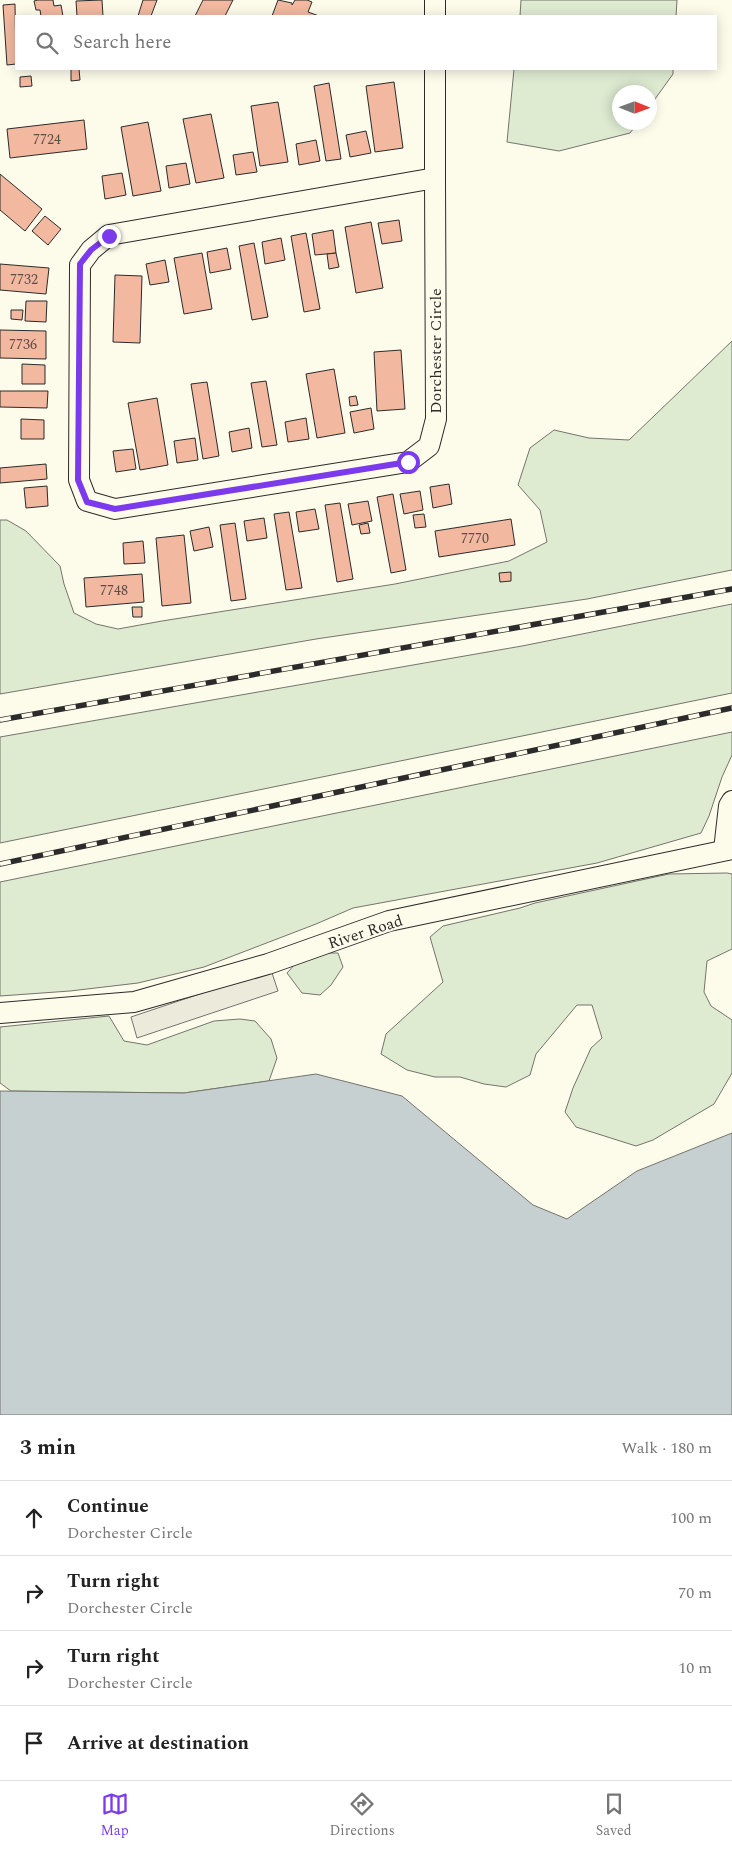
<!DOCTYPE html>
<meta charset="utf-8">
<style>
body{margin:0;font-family:Spectral,serif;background:#f6f6f6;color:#222}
.compass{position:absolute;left:612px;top:85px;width:45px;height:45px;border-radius:50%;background:#fff;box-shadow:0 2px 12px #0003;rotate:91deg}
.stop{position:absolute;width:15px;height:15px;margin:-11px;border:4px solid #7c3aed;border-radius:50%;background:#fff}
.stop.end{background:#7c3aed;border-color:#fff;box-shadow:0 1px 5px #0008}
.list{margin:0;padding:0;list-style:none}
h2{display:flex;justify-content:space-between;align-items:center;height:65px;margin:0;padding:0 20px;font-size:21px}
h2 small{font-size:16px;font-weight:400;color:#767676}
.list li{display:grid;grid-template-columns:32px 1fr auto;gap:15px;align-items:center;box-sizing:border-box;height:75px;padding:0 20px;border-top:1px solid #e0e0e0}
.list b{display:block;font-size:19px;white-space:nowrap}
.list p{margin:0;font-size:16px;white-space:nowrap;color:#767676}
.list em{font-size:16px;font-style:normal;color:#767676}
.icon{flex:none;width:28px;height:28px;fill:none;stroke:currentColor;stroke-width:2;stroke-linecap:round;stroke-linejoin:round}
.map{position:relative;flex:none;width:732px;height:1415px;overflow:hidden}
.search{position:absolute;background:#fff;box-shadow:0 2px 12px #0003;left:15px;right:15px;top:15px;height:55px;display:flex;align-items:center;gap:12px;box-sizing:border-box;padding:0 18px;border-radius:0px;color:#767676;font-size:19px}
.sheet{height:365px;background:#fff}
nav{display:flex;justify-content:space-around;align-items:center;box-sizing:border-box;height:70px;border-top:1px solid #e0e0e0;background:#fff;font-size:14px;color:#767676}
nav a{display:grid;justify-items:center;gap:2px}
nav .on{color:#7c3aed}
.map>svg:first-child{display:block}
</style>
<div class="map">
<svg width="732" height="1415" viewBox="0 0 732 1415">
<rect width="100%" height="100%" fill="#fdfbea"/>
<g fill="#deebd1" stroke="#74746e">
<path d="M521,0H677L676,16H520Z"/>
<path d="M514,69H673V74L650,106V92H620V122L638,123L630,133L559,151L507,142Z"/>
<path d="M732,341V570L587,599L316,639L0,694V520H7L26,531L60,566L64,584L74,613L96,624L118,629L162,621L395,584L509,561L547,542L540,510L518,485L530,448L554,430L589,438L629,440Z"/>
<path d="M732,604V693L0,843V737L522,646Z"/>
<path d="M732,732V755L722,777L709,816L701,833L597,863L353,908L316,924L204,967L138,983L70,991L0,996V882Z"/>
<path d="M727,873L732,874V949L707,961L704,992L711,1006L732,1020V1073L714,1104L653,1140L636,1146L576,1127L565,1112L573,1088L591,1048L602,1038L592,1005H577L536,1054L530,1075L506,1087L484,1084L460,1077H435L407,1070L381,1054L386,1034L443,982L430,937L443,926L520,908L535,903L669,874Z"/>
<path d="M320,953H338L343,967L331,985L320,995L302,993L287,973L296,963Z"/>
<path d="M109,1016L124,1041L147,1045L214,1021L240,1019L255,1021L271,1039L277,1058L269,1081L184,1093L11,1091L0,1083V1027Z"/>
</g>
<path fill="#eceadb" stroke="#74746e" d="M271,970L278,991L137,1038L131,1017Z"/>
<path fill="#c7d0d0" stroke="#74746e" d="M316,1074L402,1096L533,1205L567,1219L637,1171L732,1133V1415H0V1091L184,1093Z"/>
<g fill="#f2b8a0" stroke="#2b2b2b">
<path d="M38,0H53L54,6L61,5L63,16H41L40,10H36L34,1Z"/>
<path d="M102,0L103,16H77L76,1Z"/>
<path d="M143,0H157L151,16H138Z"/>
<path d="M203,0H233L225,16H195Z"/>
<path d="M278,0L292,3V5L295,0H307L312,2L308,12L319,16H272Z"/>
<path d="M15,4L16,64L7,65L3,5Z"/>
<path d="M71,69H79L80,80L71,81Z"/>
<path d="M31,76L32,86L20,87V77Z"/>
<path d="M394,82L403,148L375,152L366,86Z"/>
<path d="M329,83L341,159L326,161L314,86Z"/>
<path d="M278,102L288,162L260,166L251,106Z"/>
<path d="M211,114L224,178L196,183L183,119Z"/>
<path d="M84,120L87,149L10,158L7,129Z"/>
<path d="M148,122L161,191L133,196L121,127Z"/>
<path d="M366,131L371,153L350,157L346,135Z"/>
<path d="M316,140L320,161L299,165L296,144Z"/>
<path d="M253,152L257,172L236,175L233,155Z"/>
<path d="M186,163L190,184L169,188L166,166Z"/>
<path d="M122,173L126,195L105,199L102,176Z"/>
<path d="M0,174L42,209L25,231L0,210Z"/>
<path d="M45,216L61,229L48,245L32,231Z"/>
<path d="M399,220L402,241L382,244L378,223Z"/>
<path d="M371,222L383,288L356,293L345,227Z"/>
<path d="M333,230L336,253L315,255L312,234Z"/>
<path d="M306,233L320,309L304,312L291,236Z"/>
<path d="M281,238L285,260L265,264L262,242Z"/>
<path d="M254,243L268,317L252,320L239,246Z"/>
<path d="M227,248L231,269L210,273L207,252Z"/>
<path d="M202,253L212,309L184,314L174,258Z"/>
<path d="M336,253L339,267L329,269L327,254Z"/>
<path d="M165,260L169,282L150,285L146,264Z"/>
<path d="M0,264L49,268L46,294L0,290Z"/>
<path d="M115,275L142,276L140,343L113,342Z"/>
<path d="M26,301H47L46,322L25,321Z"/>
<path d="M11,310H23L22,320L11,319Z"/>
<path d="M0,330L46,331V359L0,358Z"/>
<path d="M401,350L405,409L377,411L374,352Z"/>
<path d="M22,364L45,365V384H22Z"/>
<path d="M334,369L345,433L317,438L306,374Z"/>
<path d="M266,381L277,445L262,447L251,383Z"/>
<path d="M207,382L219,456L203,459L191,384Z"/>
<path d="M0,391H48L47,408L0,407Z"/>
<path d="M356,396L358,405L350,406L349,397Z"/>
<path d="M157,398L168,465L140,470L128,403Z"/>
<path d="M371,408L374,429L354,433L350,412Z"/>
<path d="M306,418L309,439L288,442L285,422Z"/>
<path d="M21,419L44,420V439H21Z"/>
<path d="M249,428L252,448L232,452L229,432Z"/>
<path d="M195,438L198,460L177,463L174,441Z"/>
<path d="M133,449L136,469L116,472L113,451Z"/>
<path d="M46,464L47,479L0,483V468Z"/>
<path d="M449,484L452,504L433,508L430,487Z"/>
<path d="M47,486L48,506L26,508L24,488Z"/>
<path d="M420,491L423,510L404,514L400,494Z"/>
<path d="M393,494L406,570L391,573L377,497Z"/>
<path d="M368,501L372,521L352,525L348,504Z"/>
<path d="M340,503L353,579L337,582L325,505Z"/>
<path d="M315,509L319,529L299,532L296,512Z"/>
<path d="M289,512L302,588L286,590L274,514Z"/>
<path d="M424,514L426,527L415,528L413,515Z"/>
<path d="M264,518L267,538L247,541L244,521Z"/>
<path d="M511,519L515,545L439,557L435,531Z"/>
<path d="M235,523L246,599L231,601L220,525Z"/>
<path d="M368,523L370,533L361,534L359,525Z"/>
<path d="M209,527L213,547L194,551L190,531Z"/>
<path d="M184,535L191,603L162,606L156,538Z"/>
<path d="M143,541L145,563L124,564L123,543Z"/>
<path d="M511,572V581L500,582L499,573Z"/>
<path d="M142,574L144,602L86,607L84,578Z"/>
<path d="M132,607H142V617H133Z"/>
</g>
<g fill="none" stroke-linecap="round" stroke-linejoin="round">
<defs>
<g id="street">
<path d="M435,0V16"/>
<path d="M435,69V178"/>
<path d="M435,178L436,419L429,446L408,462L115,509L87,501L79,480L80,265L91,250L109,235Z"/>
<path d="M724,850L729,806L732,801"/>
<path d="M0,1013L134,1002L268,964L389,921L732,849"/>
</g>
</defs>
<use href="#street" stroke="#2b2b2b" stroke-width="22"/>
<use href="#street" stroke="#fdfbea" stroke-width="20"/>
<defs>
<g id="rail">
<path d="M0,720L732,589"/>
<path d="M0,864L732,708"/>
</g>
</defs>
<use href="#rail" stroke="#2b2b2b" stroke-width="5.5"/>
<use href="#rail" stroke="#fdfbea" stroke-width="4" stroke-dasharray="11" stroke-linecap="butt"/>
</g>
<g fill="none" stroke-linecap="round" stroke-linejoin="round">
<path stroke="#7c3aed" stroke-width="6" d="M109,236L91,250L80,264L78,480L87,502L115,509L408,462"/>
</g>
<g text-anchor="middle" stroke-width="4" stroke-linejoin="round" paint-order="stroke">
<g font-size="14" fill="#5d4e48">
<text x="47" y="144">7724</text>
<text x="24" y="284">7732</text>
<text x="23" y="349">7736</text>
<text x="475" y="543">7770</text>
<text x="114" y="595">7748</text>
</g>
<g font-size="16" fill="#2b2b2b" stroke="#fdfbea">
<text transform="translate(435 351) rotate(-90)" y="6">Dorchester Circle</text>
<text transform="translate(365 931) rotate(-18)" y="6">River Road</text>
</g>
</g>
</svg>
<svg class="compass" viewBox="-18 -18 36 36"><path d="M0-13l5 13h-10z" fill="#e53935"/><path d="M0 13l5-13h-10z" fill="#767676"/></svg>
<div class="stop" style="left:408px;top:462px"></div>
<div class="stop end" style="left:109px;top:236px"></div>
<div class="search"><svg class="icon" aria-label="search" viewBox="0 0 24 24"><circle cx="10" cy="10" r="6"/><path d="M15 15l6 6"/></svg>Search here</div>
</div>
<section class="sheet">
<h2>3 min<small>Walk · 180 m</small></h2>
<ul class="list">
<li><svg class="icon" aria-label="ahead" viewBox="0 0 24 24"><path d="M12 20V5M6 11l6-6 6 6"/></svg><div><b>Continue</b><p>Dorchester Circle</p></div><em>100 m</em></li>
<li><svg class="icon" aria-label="right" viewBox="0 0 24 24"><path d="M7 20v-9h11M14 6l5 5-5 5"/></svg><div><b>Turn right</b><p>Dorchester Circle</p></div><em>70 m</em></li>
<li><svg class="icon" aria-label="right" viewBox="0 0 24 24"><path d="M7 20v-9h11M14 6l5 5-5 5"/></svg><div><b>Turn right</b><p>Dorchester Circle</p></div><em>10 m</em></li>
<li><svg class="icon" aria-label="arrive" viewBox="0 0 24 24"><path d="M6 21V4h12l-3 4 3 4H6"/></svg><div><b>Arrive at destination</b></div></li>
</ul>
</section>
<nav>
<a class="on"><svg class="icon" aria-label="map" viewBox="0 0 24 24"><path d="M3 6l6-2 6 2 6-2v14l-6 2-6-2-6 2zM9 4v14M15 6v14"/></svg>Map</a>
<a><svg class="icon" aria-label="directions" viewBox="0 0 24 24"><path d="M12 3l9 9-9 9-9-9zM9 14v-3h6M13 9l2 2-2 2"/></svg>Directions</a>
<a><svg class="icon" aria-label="saved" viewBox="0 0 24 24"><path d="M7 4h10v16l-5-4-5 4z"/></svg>Saved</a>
</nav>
